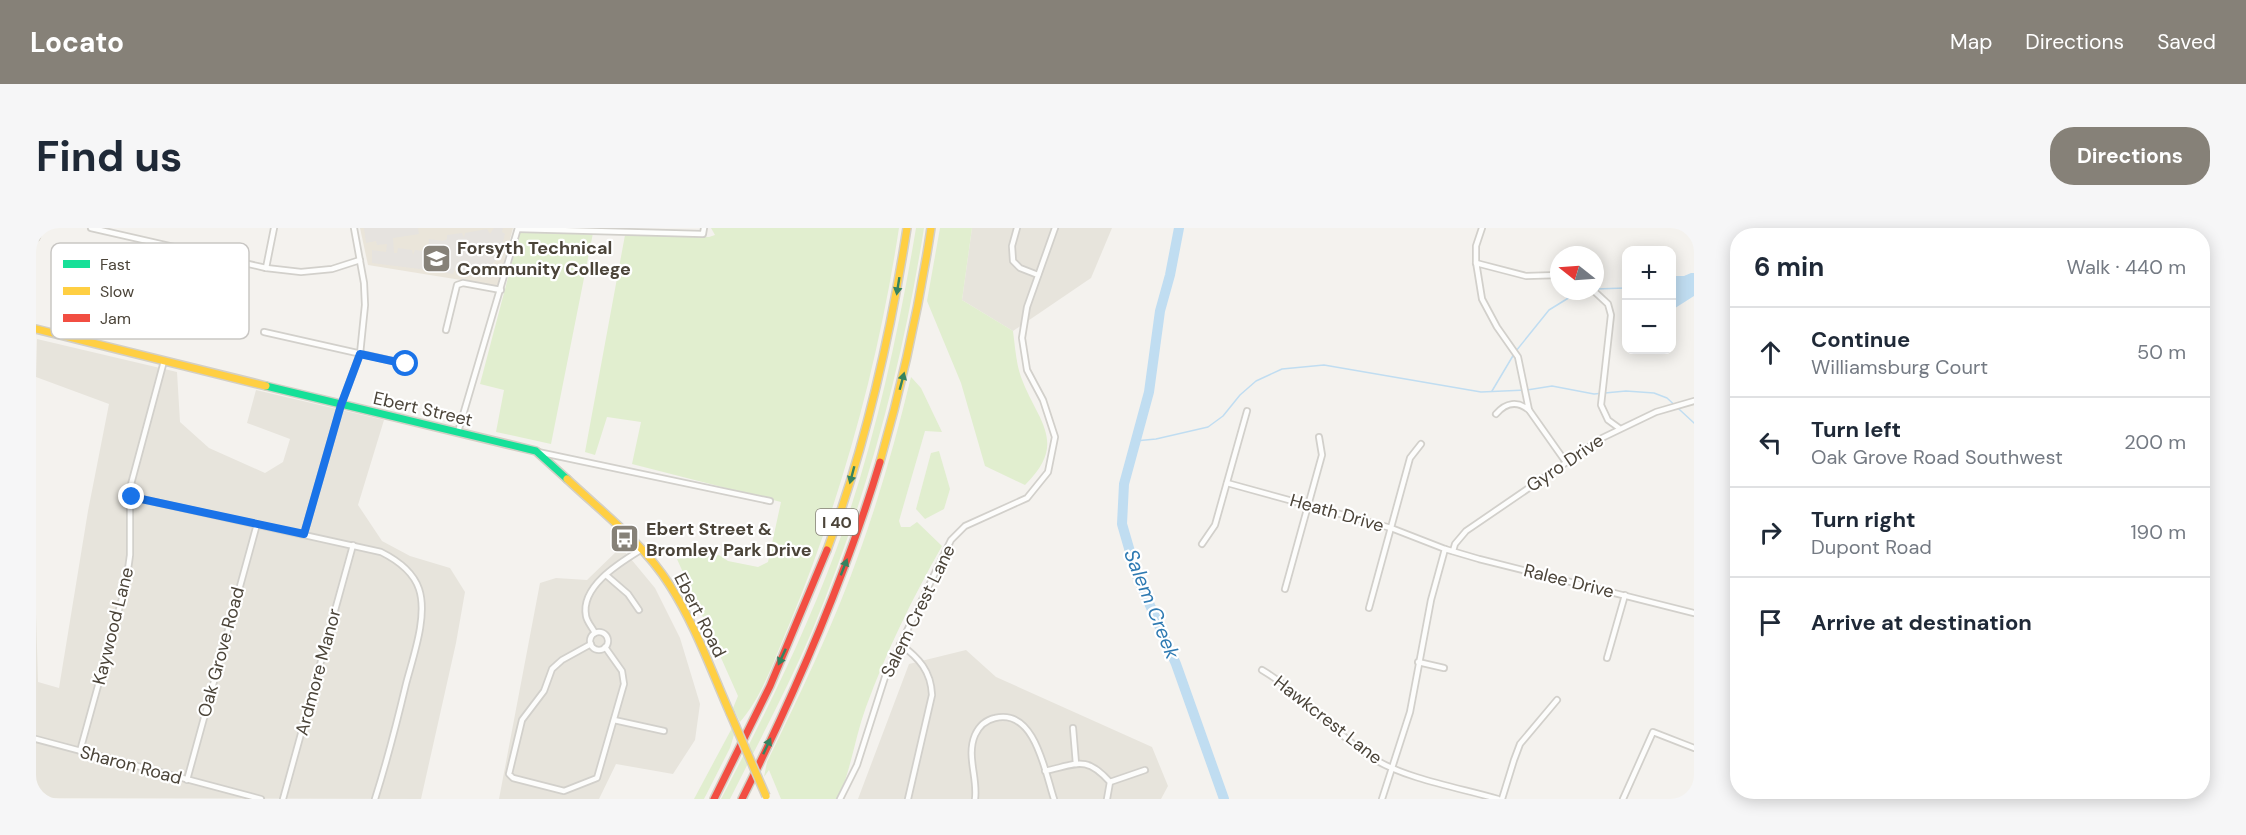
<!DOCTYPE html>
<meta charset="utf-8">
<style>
body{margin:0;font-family:"DM Sans",sans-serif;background:#f6f6f7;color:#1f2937}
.controls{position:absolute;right:18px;top:18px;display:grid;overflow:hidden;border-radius:12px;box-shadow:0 3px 15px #0003}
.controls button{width:54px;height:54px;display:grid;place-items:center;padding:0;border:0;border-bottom:2px solid #e0e1e3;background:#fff;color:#1f2937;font:30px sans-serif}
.compass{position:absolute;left:1514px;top:18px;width:54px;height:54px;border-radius:50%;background:#fff;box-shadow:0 3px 15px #0003;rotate:287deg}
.stop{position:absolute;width:18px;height:18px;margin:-14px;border:4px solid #1a73e8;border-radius:50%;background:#fff}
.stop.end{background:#1a73e8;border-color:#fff;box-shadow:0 2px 6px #0008}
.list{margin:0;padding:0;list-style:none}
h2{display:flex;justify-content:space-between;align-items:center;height:78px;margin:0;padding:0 24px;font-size:26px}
h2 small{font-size:20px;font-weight:400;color:#747a83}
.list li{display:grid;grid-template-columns:39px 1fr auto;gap:18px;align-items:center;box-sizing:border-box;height:90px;padding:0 24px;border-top:2px solid #e0e1e3}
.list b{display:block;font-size:22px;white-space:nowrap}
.list p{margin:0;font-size:20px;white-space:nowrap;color:#747a83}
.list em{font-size:20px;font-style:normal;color:#747a83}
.icon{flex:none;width:33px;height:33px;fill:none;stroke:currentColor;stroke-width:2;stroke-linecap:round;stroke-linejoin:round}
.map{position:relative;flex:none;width:1658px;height:571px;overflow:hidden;border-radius:24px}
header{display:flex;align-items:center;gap:36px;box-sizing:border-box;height:84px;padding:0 30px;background:#868178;color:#fff}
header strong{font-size:28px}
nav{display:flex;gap:33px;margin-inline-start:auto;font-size:21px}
.intro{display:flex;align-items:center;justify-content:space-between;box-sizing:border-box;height:144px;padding:0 36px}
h1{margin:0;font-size:42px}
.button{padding:15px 27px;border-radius:24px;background:#868178;color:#fff;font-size:21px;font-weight:700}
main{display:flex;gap:36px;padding:0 36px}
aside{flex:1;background:#fff;border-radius:24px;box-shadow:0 3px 15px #0003}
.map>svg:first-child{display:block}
</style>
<header>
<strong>Locato</strong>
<nav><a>Map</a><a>Directions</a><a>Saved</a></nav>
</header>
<div class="intro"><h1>Find us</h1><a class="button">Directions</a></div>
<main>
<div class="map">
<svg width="1658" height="571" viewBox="0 0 1658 571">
<rect width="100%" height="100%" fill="#f4f2ee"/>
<g fill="#e7e4dc">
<path d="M936,0H1076L1055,50L977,103L926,72Z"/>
<path d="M1,111L141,144L144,194L173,220L229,245L247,234L254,211L211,195L220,162L348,192L322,277L346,313L374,328L414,340L429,364L420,415L385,571L0,570V386L2,454L23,460L52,283L73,176L0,149Z"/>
<path d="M585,319L619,360L644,410L664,476L659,512L637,546L580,536L563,571H463L504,355L520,350L551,352Z"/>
<path d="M930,422L960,449L1116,519L1132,558L1125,571H822L873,436Z"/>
</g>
<path fill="#eae5da" d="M324,0H477L462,58L332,37Z"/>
<g fill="#e1eecf">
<path d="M675,0H863C842,137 806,269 753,397C739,429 727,468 704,494L697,480L702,468L641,331L683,327L692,333L722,339L732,334L745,274L596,236L605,194L571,189L559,227L549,224L589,7L673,9L679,7Z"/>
<path d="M880,0H888C866,139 830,273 776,403C752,460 722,515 694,571H685C732,481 776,392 809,297C842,200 863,101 880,0Z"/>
<path d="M904,0H936L926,72L977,103C979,118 980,135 985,149C1001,193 1033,214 989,257L949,238L925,155L891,73Z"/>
<path d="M484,4L557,5L515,216L460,204L468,162L444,156Z"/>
<path d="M875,149L885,160L906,204L889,203L863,293L865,299H874L881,294L906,318C877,369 850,424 830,479C819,509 815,542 802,571H745L733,542L728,549L731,534C765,464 799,394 825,320C845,264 861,207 875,149Z"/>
<path d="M903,223L914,261L908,281L889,291L880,281L895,225Z"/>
<path d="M696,500L698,507L694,520L668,571H658Z"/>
</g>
<path fill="#e6e3df" d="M328,0H382L383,6L357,10L358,25H361L362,20L376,22L377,27L379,22L394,24L395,30L397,23L392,22L393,11L407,13L411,11V7L426,5L428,10L429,5L451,1L454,6L458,0H467L466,4L469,6L464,25L459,26L462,30L445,47L439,43L437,48L420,45L419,40L417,46L394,42V37L392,42L336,35V22L350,24L351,16L341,17L340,13L330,15Z"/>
<path fill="#c0ddf1" d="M1655,45H1658V68L1636,82V48H1648Z"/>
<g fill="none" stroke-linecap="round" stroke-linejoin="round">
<g stroke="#c0ddf1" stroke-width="1.5">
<path d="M1559,61L1590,60"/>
<path d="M1480,123L1513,82L1534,69L1552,63"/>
<path d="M1456,163L1478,126"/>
<path d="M1099,213L1120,211L1172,199L1187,188L1204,167L1220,153L1246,141L1288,137L1445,164L1491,162L1516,158L1558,166L1590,163L1618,165L1631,170L1658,195"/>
</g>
<path stroke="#c0ddf1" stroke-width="10" d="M1143,0L1134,47L1124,83L1113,164L1088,256L1086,296L1101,348L1140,436L1188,571"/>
<defs>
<g id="street">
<path d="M55,0L230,40L265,44L296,41L324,32"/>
<path d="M981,0L976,18L977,33L984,40L1002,47"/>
<path d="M1446,0L1440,18V34L1446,71L1461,99L1482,129L1493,182L1529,233"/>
<path d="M482,1L667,6L668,0"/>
<path d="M1440,35L1490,48L1523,47"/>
<path d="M230,40L238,0"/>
<path d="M1558,63L1572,76L1575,87L1565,177L1572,192L1583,200"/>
<path d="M410,102L421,57L427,55L465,62"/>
<path d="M228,104L370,136"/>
<path d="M1460,186C1470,174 1482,173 1493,182"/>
<path d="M422,204L482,0"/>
<path d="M502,224L734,273"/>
<path d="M1191,255L1355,300L1409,321L1443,331L1658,385"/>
<path d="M96,269L345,324C361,332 377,343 383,361C392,388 377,429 370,456C361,494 351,533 339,571"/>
<path d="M268,306L305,177L324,126L329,77L328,55L318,0"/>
<path d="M1166,316L1179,297L1211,183"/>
<path d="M1417,323L1419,316L1430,303L1566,210L1620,184L1658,173"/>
<path d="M570,347L592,366L603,382"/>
<path d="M1249,361L1286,227L1283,209"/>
<path d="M1333,380L1374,230L1385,216"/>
<circle cx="563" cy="413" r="9"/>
<path d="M559,405C556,399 551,394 550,388C544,358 585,334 606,321"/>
<path d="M555,416L526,432L516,441L508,463L486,492L473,546L477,550L528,563L561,550L588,456L586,443L569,419"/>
<path d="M864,416C883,430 895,443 896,467L872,571"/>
<path d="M1571,430L1589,367"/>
<path d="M1382,434L1408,440"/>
<path d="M1226,442C1268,467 1298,506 1338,531C1371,551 1424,560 1462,571"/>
<path d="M578,492L628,503"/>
<path d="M1037,500L1040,536"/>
<path d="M0,511L225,571"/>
<path d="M44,523L90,356L94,327V260L128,133"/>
<path d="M1009,543C1041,536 1050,527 1074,554L1071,571"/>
<path d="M151,552L221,296"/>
<path d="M1074,554L1109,542"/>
<path d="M247,571L317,317"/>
<path d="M804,571L821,537L850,446L915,312L929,298L991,270L1012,244L1019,209L1007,172L991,142L986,110L991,79L1019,0"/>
<path d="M939,571C942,550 930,528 939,507C943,498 950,492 959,490C999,480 1009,544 1018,571"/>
<path d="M1346,571L1374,484L1395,372L1409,321"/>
<path d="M1466,571L1478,532L1484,516L1521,472"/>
<path d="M1587,571L1617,504L1658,520"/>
</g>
<g id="fast">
<path d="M0,9L3,0"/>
<path d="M230,158L500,223L531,251"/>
</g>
<g id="slow">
<path d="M0,101L230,158"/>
<path d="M844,234C866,157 883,80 895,0"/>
<path d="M531,251C566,284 607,315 633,356C659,396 675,442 694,485"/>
<path d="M791,322C830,217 854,110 871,0"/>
</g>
<g id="jam">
<path d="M678,571L734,458L791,322"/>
<path d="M706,571C759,465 810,347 844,234"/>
</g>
</defs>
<use href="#street" stroke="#d2d0cb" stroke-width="8"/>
<use href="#fast" stroke="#d3cfc5" stroke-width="10"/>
<use href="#slow" stroke="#d3cfc5" stroke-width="10"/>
<use href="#jam" stroke="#d3cfc5" stroke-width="10"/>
<use href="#street" stroke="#fdfdfc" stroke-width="4.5"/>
<use href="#fast" stroke="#16e098" stroke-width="7"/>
<use href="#slow" stroke="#ffcf43" stroke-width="7"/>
<use href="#jam" stroke="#f24e42" stroke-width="7"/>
<defs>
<path id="slow-bridge" d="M694,485L730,568"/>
</defs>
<use href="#slow-bridge" stroke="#d3cfc5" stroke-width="10" stroke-linecap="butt"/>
<use href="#slow-bridge" stroke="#ffcf43" stroke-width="7"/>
</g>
<defs><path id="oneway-solid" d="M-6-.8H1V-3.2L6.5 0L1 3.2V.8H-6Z" transform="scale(1.5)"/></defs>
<g fill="#36825f">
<use href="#oneway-solid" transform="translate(862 58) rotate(99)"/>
<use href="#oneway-solid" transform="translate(866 153) rotate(-75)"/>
<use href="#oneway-solid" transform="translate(816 247) rotate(105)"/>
<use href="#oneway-solid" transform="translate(808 339) rotate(-69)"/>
<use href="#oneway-solid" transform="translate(746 429) rotate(115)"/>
<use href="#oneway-solid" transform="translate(731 518) rotate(-65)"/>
</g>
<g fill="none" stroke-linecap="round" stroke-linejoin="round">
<path stroke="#1a73e8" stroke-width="8" d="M96,269L268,306L305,177L324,126L370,136"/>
</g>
<defs>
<symbol id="university-square" viewBox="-11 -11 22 22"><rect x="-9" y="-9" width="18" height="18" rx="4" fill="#868178" stroke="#fff"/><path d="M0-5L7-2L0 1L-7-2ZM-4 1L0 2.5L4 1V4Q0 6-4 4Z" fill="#fff"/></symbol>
<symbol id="bus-square" viewBox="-11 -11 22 22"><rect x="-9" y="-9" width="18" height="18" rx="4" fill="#868178" stroke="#fff"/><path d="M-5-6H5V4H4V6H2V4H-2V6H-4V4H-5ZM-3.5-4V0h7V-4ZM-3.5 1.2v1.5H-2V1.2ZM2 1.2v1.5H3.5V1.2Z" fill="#fff"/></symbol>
</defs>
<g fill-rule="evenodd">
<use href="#university-square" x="384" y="14" width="33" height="33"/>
<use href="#bus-square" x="572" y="294" width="33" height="33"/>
</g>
<g text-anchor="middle" stroke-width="4.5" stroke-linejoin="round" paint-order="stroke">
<rect fill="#fff" stroke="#817c74" stroke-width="1.5" x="780" y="281" width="42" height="26" rx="4.5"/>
<g font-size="16" font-weight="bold" fill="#4b4439">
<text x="801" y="300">I 40</text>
</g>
<g font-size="18" font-weight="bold" fill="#4b4439" stroke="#fff" text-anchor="start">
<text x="421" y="26">Forsyth Technical<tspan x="421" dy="21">Community College</tspan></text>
<text x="610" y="307">Ebert Street &amp;<tspan x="610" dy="21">Bromley Park Drive</tspan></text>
</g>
<g font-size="18" fill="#4b4439" stroke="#fff">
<text transform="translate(387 181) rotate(13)" y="6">Ebert Street</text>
<text transform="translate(1529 235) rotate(-34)" y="6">Gyro Drive</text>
<text transform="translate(1301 285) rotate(16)" y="6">Heath Drive</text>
<text transform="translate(1533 353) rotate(14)" y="6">Ralee Drive</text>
<text transform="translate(882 383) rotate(-64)" y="6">Salem Crest Lane</text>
<text transform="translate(664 387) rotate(63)" y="6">Ebert Road</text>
<text transform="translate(77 398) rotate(-76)" y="6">Kaywood Lane</text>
<text transform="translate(185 424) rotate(-75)" y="6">Oak Grove Road</text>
<text transform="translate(282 444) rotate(-75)" y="6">Ardmore Manor</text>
<text transform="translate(1292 492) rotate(38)" y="6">Hawkcrest Lane</text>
<text transform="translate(95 537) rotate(15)" y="6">Sharon Road</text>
</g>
<g font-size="20" font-style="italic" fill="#2e7ab2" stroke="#fff">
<text transform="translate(1116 376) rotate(68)" y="7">Salem Creek</text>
</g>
</g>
<rect x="15" y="15" width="198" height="96" rx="9" fill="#fff" stroke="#c9c7c4" stroke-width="1.5"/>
<rect x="27" y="32" width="27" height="8" fill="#16e098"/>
<rect x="27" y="59" width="27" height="8" fill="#ffcf43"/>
<rect x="27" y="86" width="27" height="8" fill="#f24e42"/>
<g font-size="16" fill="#4b4439">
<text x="64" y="42">Fast</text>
<text x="64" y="69">Slow</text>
<text x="64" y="96">Jam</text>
</g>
</svg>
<div class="controls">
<button>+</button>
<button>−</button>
</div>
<svg class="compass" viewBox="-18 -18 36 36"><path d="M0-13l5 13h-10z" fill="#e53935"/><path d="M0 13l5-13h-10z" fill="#747a83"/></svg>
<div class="stop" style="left:370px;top:136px"></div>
<div class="stop end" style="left:96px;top:269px"></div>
</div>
<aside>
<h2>6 min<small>Walk · 440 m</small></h2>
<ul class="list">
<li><svg class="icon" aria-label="ahead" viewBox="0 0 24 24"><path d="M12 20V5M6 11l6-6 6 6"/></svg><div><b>Continue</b><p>Williamsburg Court</p></div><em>50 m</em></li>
<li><svg class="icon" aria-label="left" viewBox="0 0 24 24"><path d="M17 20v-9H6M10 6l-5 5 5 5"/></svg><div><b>Turn left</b><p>Oak Grove Road Southwest</p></div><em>200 m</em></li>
<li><svg class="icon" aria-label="right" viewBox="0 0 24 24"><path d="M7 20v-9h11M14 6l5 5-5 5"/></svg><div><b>Turn right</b><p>Dupont Road</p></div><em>190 m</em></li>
<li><svg class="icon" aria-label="arrive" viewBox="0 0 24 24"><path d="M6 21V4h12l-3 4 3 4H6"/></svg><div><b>Arrive at destination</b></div></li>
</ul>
</aside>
</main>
